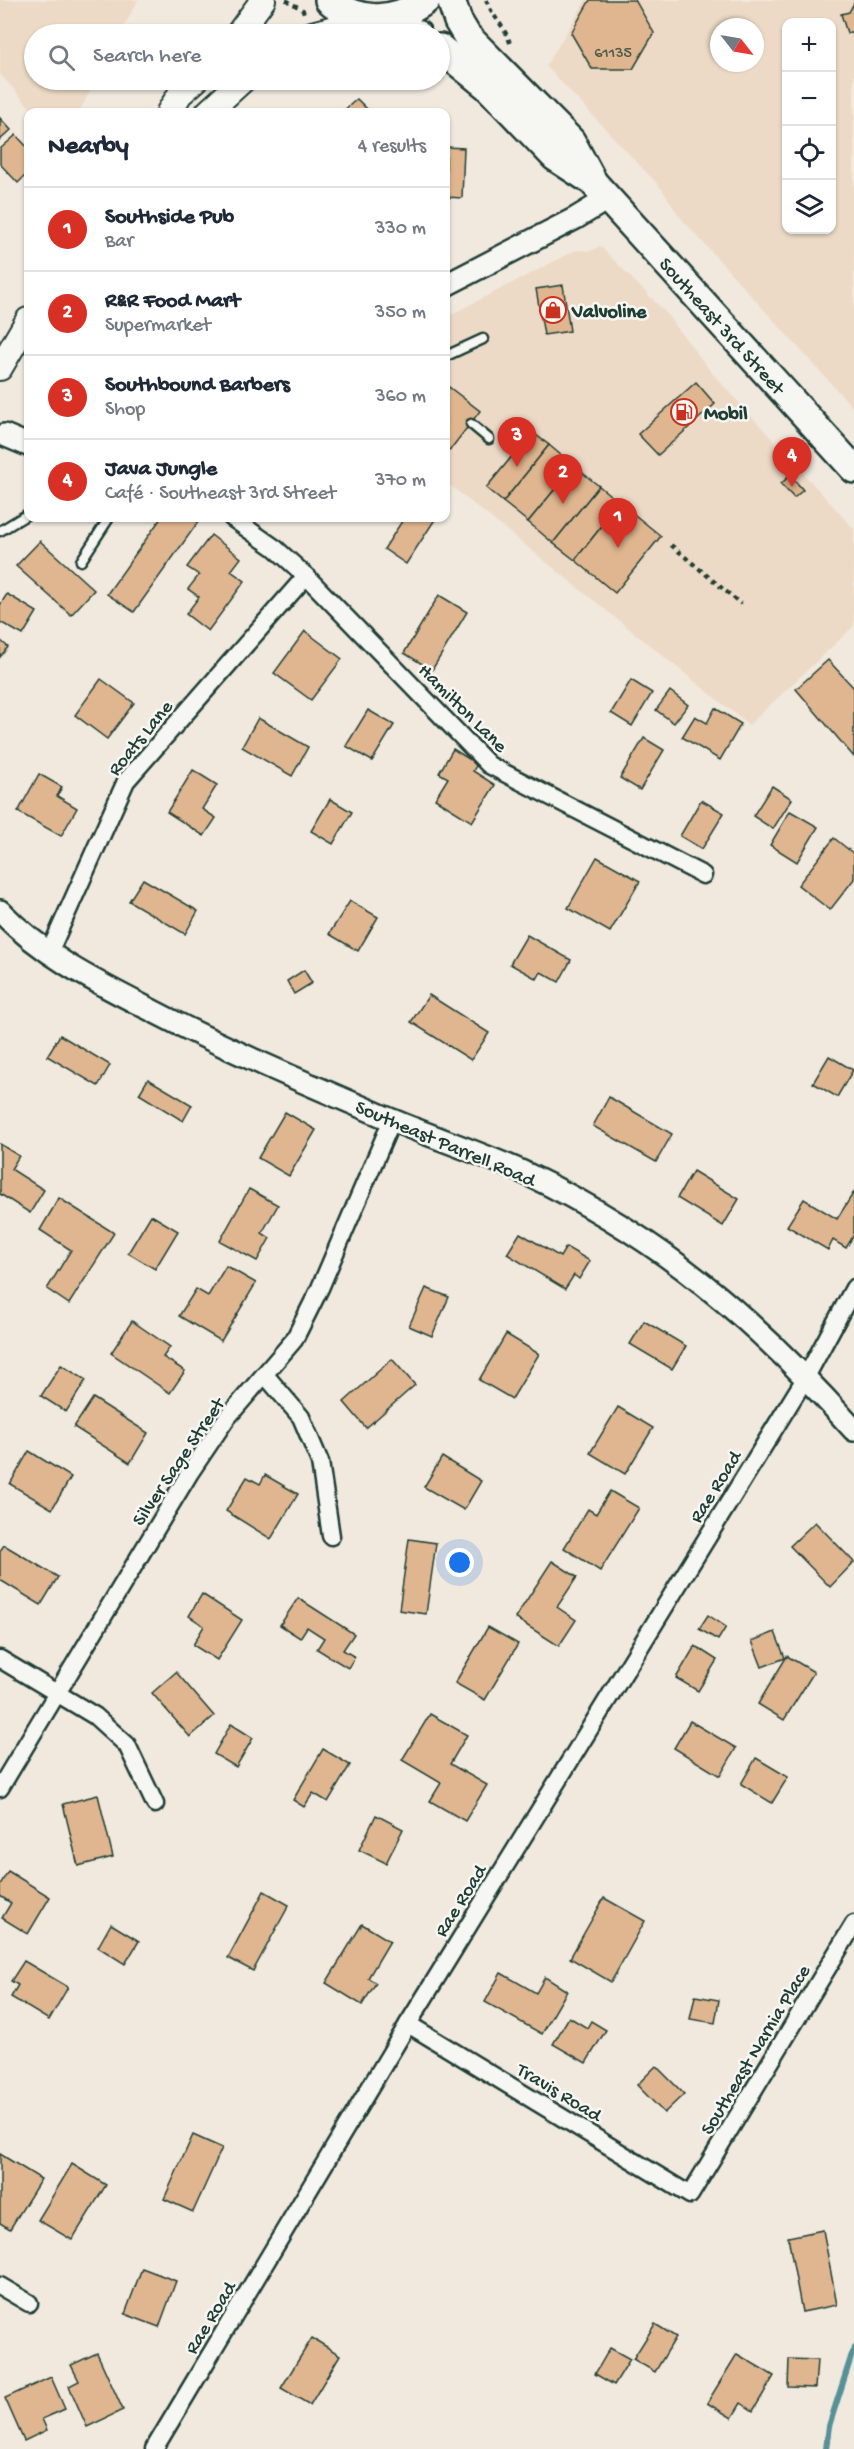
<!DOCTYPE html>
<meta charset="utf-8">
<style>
body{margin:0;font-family:"Gochi Hand",sans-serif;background:#f6f6f7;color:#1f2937}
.controls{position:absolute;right:18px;top:18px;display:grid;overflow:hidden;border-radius:12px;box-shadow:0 2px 4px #0004}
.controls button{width:54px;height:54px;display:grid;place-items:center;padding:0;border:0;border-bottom:2px solid #e0e1e3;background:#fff;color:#1f2937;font:30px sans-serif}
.compass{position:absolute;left:710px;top:18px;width:54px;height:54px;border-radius:50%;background:#fff;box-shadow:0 2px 4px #0004;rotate:121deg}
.you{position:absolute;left:460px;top:1563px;width:21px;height:21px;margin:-15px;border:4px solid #fff;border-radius:50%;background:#1a73e8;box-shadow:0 0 0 9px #1a73e833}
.badge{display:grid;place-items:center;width:39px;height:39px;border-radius:50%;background:#d93025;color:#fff;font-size:20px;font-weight:700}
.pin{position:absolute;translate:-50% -50px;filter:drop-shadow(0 2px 3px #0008)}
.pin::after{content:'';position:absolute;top:32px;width:21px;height:18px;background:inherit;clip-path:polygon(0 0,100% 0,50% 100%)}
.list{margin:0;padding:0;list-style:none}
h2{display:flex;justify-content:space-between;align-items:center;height:78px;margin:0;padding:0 24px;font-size:26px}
h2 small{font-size:20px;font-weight:400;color:#747a83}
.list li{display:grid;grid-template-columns:39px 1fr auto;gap:18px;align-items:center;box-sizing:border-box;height:84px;padding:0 24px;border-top:2px solid #e0e1e3}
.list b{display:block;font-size:22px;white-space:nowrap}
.list p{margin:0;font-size:20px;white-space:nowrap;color:#747a83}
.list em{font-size:20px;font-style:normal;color:#747a83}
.icon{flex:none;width:33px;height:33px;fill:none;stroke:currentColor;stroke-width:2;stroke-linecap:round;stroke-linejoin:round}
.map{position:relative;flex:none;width:854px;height:2449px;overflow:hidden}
.search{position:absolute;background:#fff;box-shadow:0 2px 4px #0004;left:24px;top:24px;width:426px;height:66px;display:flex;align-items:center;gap:15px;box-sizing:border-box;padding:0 21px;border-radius:33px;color:#747a83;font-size:22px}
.panel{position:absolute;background:#fff;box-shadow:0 2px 4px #0004;left:24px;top:108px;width:426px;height:414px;border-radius:12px}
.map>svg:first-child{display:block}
</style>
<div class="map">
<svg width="854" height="2449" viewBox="0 0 854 2449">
<rect width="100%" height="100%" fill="#f1e9de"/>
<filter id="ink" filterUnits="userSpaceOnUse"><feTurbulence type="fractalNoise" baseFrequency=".0167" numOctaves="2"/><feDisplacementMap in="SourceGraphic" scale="12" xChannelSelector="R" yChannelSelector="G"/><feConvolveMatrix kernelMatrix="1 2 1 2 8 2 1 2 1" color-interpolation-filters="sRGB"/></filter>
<g filter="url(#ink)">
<g fill="#ecdac6" fill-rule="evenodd">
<path d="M0,0H138L120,34H34V80H96L79,112H34L0,74Z"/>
<path d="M586,0H854V409L679,216L662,189L546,66ZM786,22H832V230H786ZM719,27H755V63H719Z"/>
<path d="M600,246L665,312L712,373L854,529V626L749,725L446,482V317L576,250L591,251Z"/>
</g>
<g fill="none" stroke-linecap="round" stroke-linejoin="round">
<path stroke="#569197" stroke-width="6" d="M826,2449L829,2426L854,2348"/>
</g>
<g fill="#dfb68f" stroke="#1f3d34" stroke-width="1.5">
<path d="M590,0H635L654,33L633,69H592L571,33Z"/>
<path d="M854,3V31L847,33L841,14L849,12Z"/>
<path d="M357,99L367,109L363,112H342Z"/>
<path d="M0,118L11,130L0,140Z"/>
<path d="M16,135L28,148V173L18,183L0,164V149Z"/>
<path d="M446,147L464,148L462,198L446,197Z"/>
<path d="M563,285L570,331L544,335L536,289Z"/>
<path d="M696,382L715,404L658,455L638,434Z"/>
<path d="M449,387L480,411L450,450L446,447V392Z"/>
<path d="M532,432L549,445L503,502L486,488Z"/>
<path d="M549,445L574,466L528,522L503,502Z"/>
<path d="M574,466L599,486L553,543L528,522Z"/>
<path d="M790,475L803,490L794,498L781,484Z"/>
<path d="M599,486L620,503L575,560L553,543Z"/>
<path d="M620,503L661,536L615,593L575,560Z"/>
<path d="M161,518H201L134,612L107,594Z"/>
<path d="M404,518H436L406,564L384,549Z"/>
<path d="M211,535L241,558L231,571L245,581L208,631L186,614L199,597L188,589L199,575L187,567Z"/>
<path d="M40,541L94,590L71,615L16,566Z"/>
<path d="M7,594L37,612L23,635L0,622V605Z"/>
<path d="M439,595L467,612L432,670L404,653Z"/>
<path d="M305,631L342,659L311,700L274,673Z"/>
<path d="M0,640L8,647L0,657Z"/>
<path d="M828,660L854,688V757L796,689Z"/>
<path d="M101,679L134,703L107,739L75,715Z"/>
<path d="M631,680L652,693L632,726L611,713Z"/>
<path d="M670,691L688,705L674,723L656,710Z"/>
<path d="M715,708L741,724L720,760L682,737L695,716L707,723Z"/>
<path d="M368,710L394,725L372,761L346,746Z"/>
<path d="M258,718L308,747L292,776L242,747Z"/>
<path d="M644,738L664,750L640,790L620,778Z"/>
<path d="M453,749L477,764L473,771L495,785L472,822L435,799L448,778L439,773Z"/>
<path d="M193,770L217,785L202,809L216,818L204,836L167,812Z"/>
<path d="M39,774L62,787L57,796L77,808L61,836L18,812Z"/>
<path d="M772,786L792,799L773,829L753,816Z"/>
<path d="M330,799L352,812L333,844L311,831Z"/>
<path d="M701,800L724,813L702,849L680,836Z"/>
<path d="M790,811L818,827L797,862L770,845Z"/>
<path d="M834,838L854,854V879L830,910L798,885Z"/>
<path d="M597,857L640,881L610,932L568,908Z"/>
<path d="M143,879L198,911L185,934L129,901Z"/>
<path d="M350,901L378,917L358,951L329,934Z"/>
<path d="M527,935L571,960L559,982L541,972L537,979L510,964Z"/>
<path d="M304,970L312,983L294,994L287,981Z"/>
<path d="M429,995L489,1033L471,1060L411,1022Z"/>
<path d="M60,1035L110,1065L98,1086L47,1056Z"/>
<path d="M829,1056L853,1070L837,1097L813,1083Z"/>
<path d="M148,1079L192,1105L183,1121L139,1094Z"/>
<path d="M609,1097L672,1134L656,1162L593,1126Z"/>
<path d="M285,1112L316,1130L289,1176L258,1158Z"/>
<path d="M0,1144L19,1156L11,1169L44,1190L30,1213L0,1194Z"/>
<path d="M693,1171L739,1199L723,1226L677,1198Z"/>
<path d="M249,1189L278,1205L262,1233L270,1238L257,1261L220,1241Z"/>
<path d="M854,1192V1235L846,1248L833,1240L828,1250L787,1226L804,1199L837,1219Z"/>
<path d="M59,1198L114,1233L69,1304L47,1289L71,1250L40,1230Z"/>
<path d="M151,1215L178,1231L155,1269L128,1253Z"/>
<path d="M520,1233L560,1257L566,1247L590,1261L579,1279L574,1275L565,1289L507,1254Z"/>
<path d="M226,1266L256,1283L221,1341L179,1316L196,1289L208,1296Z"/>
<path d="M426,1288L449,1297L432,1336L409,1326Z"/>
<path d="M132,1321L170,1347L163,1357L185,1371L170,1393L111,1353Z"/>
<path d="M644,1321L686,1346L672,1369L630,1344Z"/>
<path d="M506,1334L539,1354L512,1399L479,1380Z"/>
<path d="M392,1359L415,1385L366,1428L344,1402Z"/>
<path d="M61,1365L86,1380L66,1412L41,1396Z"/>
<path d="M93,1398L148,1433L130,1463L74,1427Z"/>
<path d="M618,1407L653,1428L625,1474L590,1453Z"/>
<path d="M29,1451L71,1477L52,1509L10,1484Z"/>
<path d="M442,1457L481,1481L464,1510L424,1487Z"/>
<path d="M265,1475L298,1494L271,1539L226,1511L247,1477L260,1484Z"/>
<path d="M610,1491L639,1508L600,1571L564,1548L588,1509L596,1514Z"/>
<path d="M815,1522L854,1562L830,1587L790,1546Z"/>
<path d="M409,1539L436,1543L426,1614L399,1610Z"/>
<path d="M4,1545L58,1577L41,1605L0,1580V1551Z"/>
<path d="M552,1561L577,1577L557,1607L576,1620L559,1646L515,1618Z"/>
<path d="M202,1594L242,1620L217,1660L193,1645L204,1626L189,1616Z"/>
<path d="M298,1598L354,1634L343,1650L355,1657L348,1668L317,1649L324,1638L307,1627L300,1638L280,1625Z"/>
<path d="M708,1615L726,1627L718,1640L699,1629Z"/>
<path d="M488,1627L518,1644L485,1700L455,1683Z"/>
<path d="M775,1632L785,1658L762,1667L752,1641Z"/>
<path d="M695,1646L717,1660L698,1691L676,1678Z"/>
<path d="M787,1656L814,1672L784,1720L758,1704Z"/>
<path d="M176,1672L214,1716L190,1737L152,1693Z"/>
<path d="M430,1714L467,1735L450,1764L487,1785L465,1821L430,1801L441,1783L402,1760Z"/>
<path d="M690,1721L736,1748L720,1776L674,1748Z"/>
<path d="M231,1724L253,1738L236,1767L214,1754Z"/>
<path d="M323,1749L350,1765L328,1802L313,1793L304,1807L293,1800Z"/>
<path d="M756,1758L788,1777L772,1803L741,1784Z"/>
<path d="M98,1795L113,1857L78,1866L63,1804Z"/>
<path d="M376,1815L403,1829L386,1863L359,1850Z"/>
<path d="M8,1871L50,1897L28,1934L2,1918L11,1903L0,1896V1885Z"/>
<path d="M264,1891L289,1905L253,1971L228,1958Z"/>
<path d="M604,1898L645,1921L611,1982L570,1958Z"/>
<path d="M111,1924L139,1941L125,1964L98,1947Z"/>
<path d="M362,1924L390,1941L368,1978L376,1983L362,2005L326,1983Z"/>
<path d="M24,1961L68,1987L49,2020L11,1997L18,1985L11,1981Z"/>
<path d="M501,1973L536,1993L545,1977L567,1991L542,2034L485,2002Z"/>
<path d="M695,1996L719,2000L715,2023L690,2019Z"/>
<path d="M569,2017L587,2028L591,2021L606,2030L586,2063L553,2044Z"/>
<path d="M656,2066L684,2094L664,2113L637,2085Z"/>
<path d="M193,2135L222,2148L193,2212L164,2199Z"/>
<path d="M0,2154L41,2179L10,2229L0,2223Z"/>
<path d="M72,2164L106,2185L72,2240L38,2220Z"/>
<path d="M823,2230L837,2305L802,2312L788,2237Z"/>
<path d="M142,2268L176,2281L159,2327L125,2314Z"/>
<path d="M655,2324L676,2337L655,2372L633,2359Z"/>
<path d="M312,2338L340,2355L310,2405L281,2388Z"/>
<path d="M610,2348L630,2359L614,2385L595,2374Z"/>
<path d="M97,2353L123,2410L87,2427L69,2386L79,2381L71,2365Z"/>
<path d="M737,2354L774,2376L753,2411L741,2403L732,2418L707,2403Z"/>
<path d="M789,2359L817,2360L815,2388L788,2387Z"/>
<path d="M51,2377L65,2409L42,2419L47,2430L24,2441L5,2398Z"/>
</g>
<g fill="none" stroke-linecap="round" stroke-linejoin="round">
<defs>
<g id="service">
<path d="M446,356L483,339"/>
<path d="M471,424L489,439"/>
<path d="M0,531L28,514"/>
<path d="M81,561L109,518"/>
</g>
<g id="minor">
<path d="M232,518L275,548L306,576L489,765L703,875"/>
<path d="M49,953L126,781L306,576"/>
<path d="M266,1376L301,1417L320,1462L331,1536"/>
<path d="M0,1659L95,1716L127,1745L155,1804"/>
<path d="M0,1788L189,1474L226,1419L294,1340L320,1288L392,1120"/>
<path d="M408,2024L690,2195L854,1924"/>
<path d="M0,2286L29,2303"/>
<path d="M154,2449L408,2024L806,1377L854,1288"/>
</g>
<g id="tertiary">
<path d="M446,285L576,218L609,198"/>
<path d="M4,435L28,445"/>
<path d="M0,911C42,955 94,981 147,1008C227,1050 310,1085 392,1120C437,1139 485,1154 529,1175C661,1238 757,1321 854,1430"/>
</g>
<g id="secondary">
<path d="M238,34L263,0"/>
<path d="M312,34L371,18"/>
<path d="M169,112L180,94L196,80"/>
<path d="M208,112L243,80"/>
<path d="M0,368L28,320"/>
</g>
<g id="primary">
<path d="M329,0C358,25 397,22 426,0"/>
<path d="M451,0L458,21L467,36L571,141L592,180"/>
<path d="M385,18L417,34"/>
<path d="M440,48L487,86L555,157L592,181L854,469"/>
</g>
</defs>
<use href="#service" stroke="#1f3d34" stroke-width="13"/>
<use href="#minor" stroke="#1f3d34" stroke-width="21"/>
<use href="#tertiary" stroke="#1f3d34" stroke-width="26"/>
<use href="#secondary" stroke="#1f3d34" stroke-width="28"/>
<use href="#primary" stroke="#1f3d34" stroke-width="32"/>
<g stroke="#1f3d34" stroke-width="4" stroke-dasharray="4.5 4.5" stroke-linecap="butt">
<path d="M286,0L303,10L304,14"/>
<path d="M486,0C493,18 507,28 511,47"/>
<path d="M671,545L741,604"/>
</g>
<use href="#service" stroke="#f6f6f2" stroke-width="8"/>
<use href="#minor" stroke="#f6f6f2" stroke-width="16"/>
<use href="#tertiary" stroke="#f6f6f2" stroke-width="21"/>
<use href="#secondary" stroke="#f6f6f2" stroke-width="24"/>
<use href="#primary" stroke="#f6f6f2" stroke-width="27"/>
</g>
</g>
<defs>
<symbol id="shop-ring" viewBox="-11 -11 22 22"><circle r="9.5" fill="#f6f6f2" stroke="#c8321e" stroke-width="1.5"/><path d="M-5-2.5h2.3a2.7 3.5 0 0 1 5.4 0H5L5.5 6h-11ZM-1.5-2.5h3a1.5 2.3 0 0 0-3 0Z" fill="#c8321e"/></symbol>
<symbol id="fuel-ring" viewBox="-11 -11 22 22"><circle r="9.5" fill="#f6f6f2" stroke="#c8321e" stroke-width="1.5"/><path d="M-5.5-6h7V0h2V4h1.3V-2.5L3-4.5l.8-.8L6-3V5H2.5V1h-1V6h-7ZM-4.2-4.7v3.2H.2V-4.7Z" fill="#c8321e"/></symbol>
</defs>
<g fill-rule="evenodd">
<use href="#shop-ring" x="538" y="295" width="30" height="30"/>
<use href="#fuel-ring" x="669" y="397" width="30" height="30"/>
</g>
<g text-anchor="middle" stroke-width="5" stroke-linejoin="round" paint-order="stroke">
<g font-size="16" fill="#4f5b4b">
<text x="613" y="57">61135</text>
</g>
<g font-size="20" font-weight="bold" fill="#1f3d34" stroke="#f6f6f2" text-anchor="start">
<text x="572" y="317">Valvoline</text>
<text x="704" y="419">Mobil</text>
</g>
<g font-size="20" fill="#1f3d34" stroke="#f6f6f2">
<text transform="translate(723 325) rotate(48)" y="7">Southeast 3rd Street</text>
<text transform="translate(464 707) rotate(45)" y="7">Hamilton Lane</text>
<text transform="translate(139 737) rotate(-51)" y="7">Roats Lane</text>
<text transform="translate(446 1142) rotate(23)" y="7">Southeast Parrell Road</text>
<text transform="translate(177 1461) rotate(-56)" y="7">Silver Sage Street</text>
<text transform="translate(714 1486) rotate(-58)" y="7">Rae Road</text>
<text transform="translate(459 1900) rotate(-58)" y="7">Rae Road</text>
<text transform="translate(754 2049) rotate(-59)" y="7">Southeast Narnia Place</text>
<text transform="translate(560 2091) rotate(31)" y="7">Travis Road</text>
<text transform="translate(209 2317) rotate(-59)" y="7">Rae Road</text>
</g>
</g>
</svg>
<div class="controls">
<button>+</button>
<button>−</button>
<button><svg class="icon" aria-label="locate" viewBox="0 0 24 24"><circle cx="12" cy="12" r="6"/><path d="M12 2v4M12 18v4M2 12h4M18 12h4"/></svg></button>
<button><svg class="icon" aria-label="layers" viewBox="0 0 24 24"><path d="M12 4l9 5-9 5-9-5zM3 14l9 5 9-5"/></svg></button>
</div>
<svg class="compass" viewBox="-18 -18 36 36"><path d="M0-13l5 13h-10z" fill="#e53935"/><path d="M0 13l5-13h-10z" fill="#747a83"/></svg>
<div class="you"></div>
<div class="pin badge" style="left:618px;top:548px">1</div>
<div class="pin badge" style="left:563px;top:504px">2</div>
<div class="pin badge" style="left:517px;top:467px">3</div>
<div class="pin badge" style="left:792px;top:487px">4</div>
<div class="search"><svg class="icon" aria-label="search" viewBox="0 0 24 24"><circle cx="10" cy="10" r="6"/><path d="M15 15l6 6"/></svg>Search here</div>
<section class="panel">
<h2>Nearby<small>4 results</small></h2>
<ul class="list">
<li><span class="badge">1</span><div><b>Southside Pub</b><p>Bar</p></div><em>330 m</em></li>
<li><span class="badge">2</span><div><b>R&amp;R Food Mart</b><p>Supermarket</p></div><em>350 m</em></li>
<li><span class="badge">3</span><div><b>Southbound Barbers</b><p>Shop</p></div><em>360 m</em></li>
<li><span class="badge">4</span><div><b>Java Jungle</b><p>Café · Southeast 3rd Street</p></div><em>370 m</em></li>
</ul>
</section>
</div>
